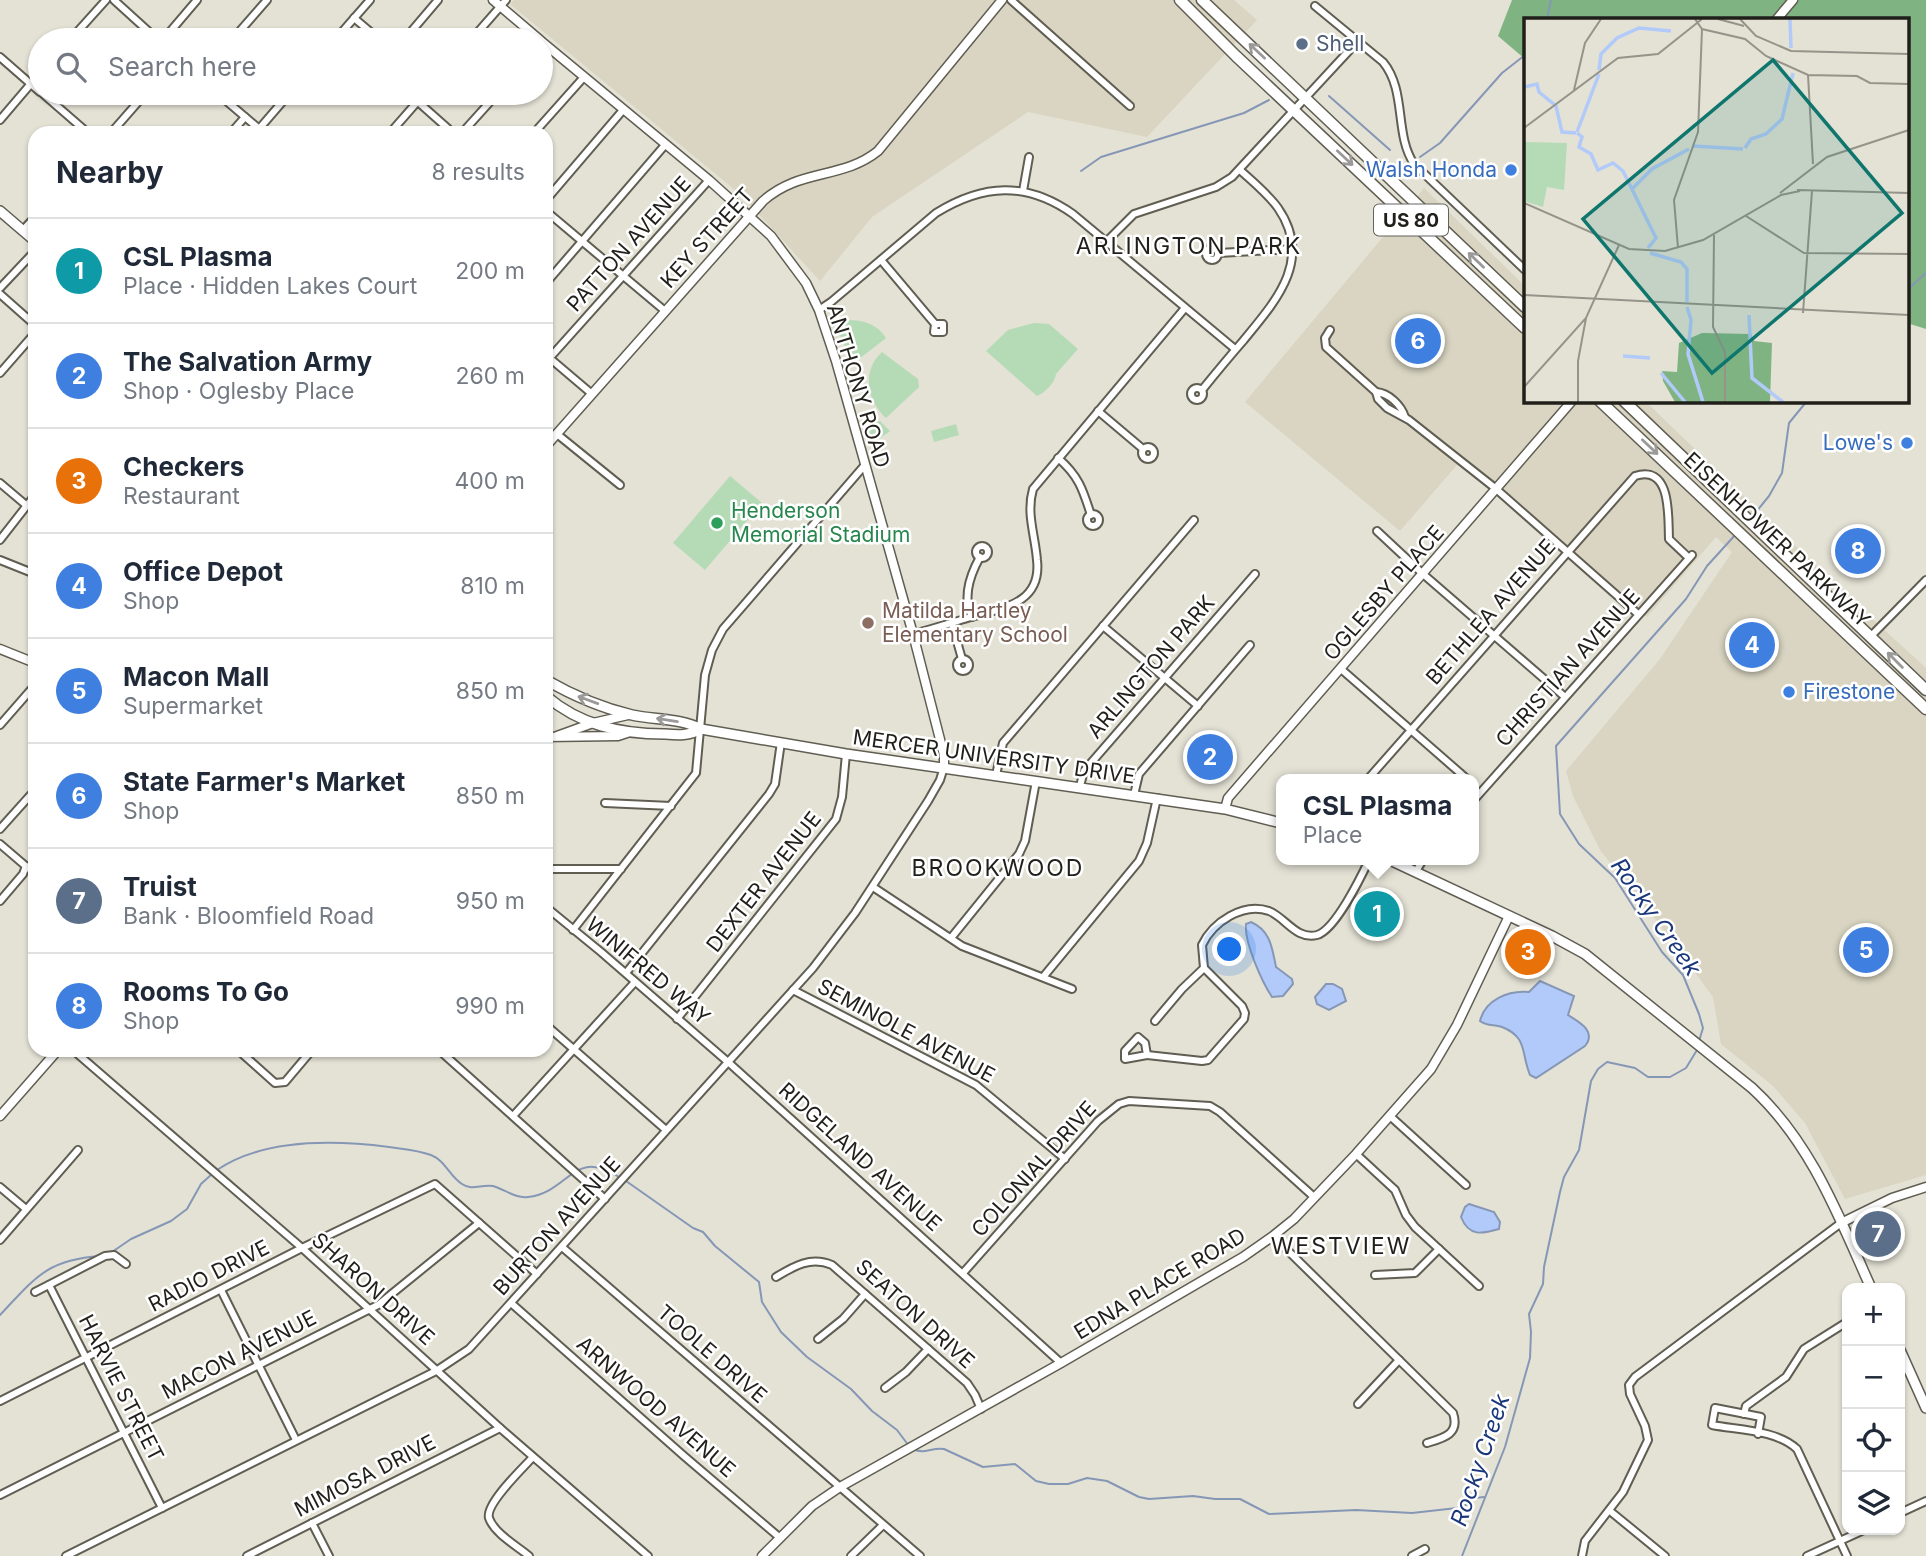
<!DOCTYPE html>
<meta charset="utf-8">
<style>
body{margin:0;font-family:Inter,sans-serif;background:#f6f6f7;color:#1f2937}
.controls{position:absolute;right:21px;bottom:21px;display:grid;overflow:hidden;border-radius:14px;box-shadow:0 2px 5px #0004}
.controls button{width:63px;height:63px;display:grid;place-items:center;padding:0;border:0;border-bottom:2px solid #e0e1e3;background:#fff;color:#1f2937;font:35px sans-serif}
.you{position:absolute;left:1230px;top:950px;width:24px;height:24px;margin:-18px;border:5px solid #fff;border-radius:50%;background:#1a73e8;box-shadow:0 0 0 10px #1a73e833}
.badge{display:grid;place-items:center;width:46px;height:46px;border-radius:50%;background:#578618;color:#fff;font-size:23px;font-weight:700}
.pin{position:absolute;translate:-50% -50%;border:4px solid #fff;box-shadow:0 2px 7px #0006}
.popup{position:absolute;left:1276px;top:774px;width:203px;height:91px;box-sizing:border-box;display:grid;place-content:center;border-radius:14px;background:#fff;filter:drop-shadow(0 2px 5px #0005);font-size:23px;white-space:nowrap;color:#747a83}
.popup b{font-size:26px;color:#1f2937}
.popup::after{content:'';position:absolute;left:50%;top:100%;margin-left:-14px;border:14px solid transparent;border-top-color:#fff}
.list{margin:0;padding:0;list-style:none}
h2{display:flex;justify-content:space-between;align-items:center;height:91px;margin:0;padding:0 28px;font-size:30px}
h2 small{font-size:23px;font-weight:400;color:#747a83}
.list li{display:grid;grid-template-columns:46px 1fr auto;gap:21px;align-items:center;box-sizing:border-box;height:105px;padding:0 28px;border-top:2px solid #e0e1e3}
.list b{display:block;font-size:26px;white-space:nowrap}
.list p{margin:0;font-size:23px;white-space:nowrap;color:#747a83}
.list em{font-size:23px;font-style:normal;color:#747a83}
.icon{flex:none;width:38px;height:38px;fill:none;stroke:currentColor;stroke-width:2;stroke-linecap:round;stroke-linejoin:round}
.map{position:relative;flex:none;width:1926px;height:1556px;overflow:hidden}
.search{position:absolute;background:#fff;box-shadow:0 2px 5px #0004;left:28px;top:28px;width:525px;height:77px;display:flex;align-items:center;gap:18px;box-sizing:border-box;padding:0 24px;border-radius:38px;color:#747a83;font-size:26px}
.panel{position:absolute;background:#fff;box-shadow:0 2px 5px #0004;left:28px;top:126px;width:525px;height:931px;border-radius:21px}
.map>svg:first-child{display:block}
</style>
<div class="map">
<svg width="1926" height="1556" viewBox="0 0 1926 1556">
<rect width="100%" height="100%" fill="#e4e2d5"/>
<g fill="#d9d5c2">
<path d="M514,0H1234L1257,20L1147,137L1028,112L872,217L820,281L741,195L510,4Z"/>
<path d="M1424,188L1525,286V401H1645L1856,604L1926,668V1175L1845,1199L1805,1123L1773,1086L1721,1044L1713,997L1660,925L1600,850L1573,796L1566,771L1660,659L1732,552L1716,537L1647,617L1463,458L1400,531L1245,402Z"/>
</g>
<g fill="#b5dbb6">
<path d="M847,320C864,320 877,324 886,338L855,362L852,361L835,325Z"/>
<path d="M1034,323L1049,324L1078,349L1056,374C1055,382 1045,393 1037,396L986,351L1008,330Z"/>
<path d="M882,352L918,379L919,387L886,418C867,401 861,371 882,352Z"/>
<path d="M880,421L890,431L875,442L865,425Z"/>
<path d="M956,424L959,435L934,442L931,431Z"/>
<path d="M730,476L762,503L705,570L673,543Z"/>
</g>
<path fill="#7fb482" d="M1512,0H1926V329L1907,323V19H1525V59L1498,36Z"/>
<g fill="#b1caf9" stroke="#8697b6" stroke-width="2">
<path d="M1251,922C1271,931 1272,948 1276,967L1292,979L1293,984L1283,996L1272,997C1262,982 1244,942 1246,924Z"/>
<path d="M1540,981L1574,996L1568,1015C1579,1022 1597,1031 1585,1046L1536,1078L1530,1075C1521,1054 1528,1037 1502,1027C1494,1024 1488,1027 1480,1021C1485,1000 1508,990 1529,992Z"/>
<path d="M1326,984H1333L1342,989L1346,1001L1329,1010L1317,1004L1315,997Z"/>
<path d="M1469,1204L1494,1212L1500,1222L1499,1229C1482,1234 1469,1237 1461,1217L1465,1207Z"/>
</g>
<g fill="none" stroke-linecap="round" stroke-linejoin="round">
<g stroke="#8697b6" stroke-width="2">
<path d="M1547,19L1551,0"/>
<path d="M1329,96L1390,150"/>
<path d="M1420,157L1440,143L1502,73L1525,55"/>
<path d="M1081,171L1101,157L1244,113L1269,100"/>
<path d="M1907,290L1926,273"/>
<path d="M1752,517L1769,496L1782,473L1789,423L1807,401"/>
<path d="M1699,1041L1703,1028L1699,1014L1683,975L1662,952L1615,878L1579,844L1560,814L1556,746L1686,599L1707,566L1736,534"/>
<path d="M217,1170C264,1138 334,1140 389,1147C403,1149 418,1150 431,1155C446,1161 449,1176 462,1184C472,1191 481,1184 493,1186C504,1189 516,1199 528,1197C570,1192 573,1147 619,1177"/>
<path d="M626,1181L693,1228L703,1232L715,1246L759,1282L762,1302L781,1332L807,1357L851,1389L872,1411L897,1430L909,1446"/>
<path d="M112,1252L131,1239L171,1221L187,1209L201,1184L212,1174"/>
<path d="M0,1315C35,1278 46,1260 100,1256"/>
<path d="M913,1449C924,1455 932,1447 944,1449L983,1467L1015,1464L1036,1481L1049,1484H1068L1087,1478L1107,1481L1139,1497L1149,1499L1193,1496L1215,1499H1240L1269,1514L1356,1510L1412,1513L1457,1508L1471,1503L1475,1498L1484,1497"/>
<path d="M1462,1556L1505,1447L1530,1358L1531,1332L1529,1314L1543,1284L1544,1267L1560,1192L1564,1177L1579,1150L1591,1081L1598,1069L1607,1062L1635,1068L1648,1077H1670L1686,1068L1697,1050"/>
</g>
<defs>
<g id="minor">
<path d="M114,0L158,40"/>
<path d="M1011,0L1130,106"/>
<path d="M1315,6L1383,62C1407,91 1394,134 1414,164L1525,270"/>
<path d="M354,18L380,40"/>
<path d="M70,40L106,0"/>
<path d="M163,40L197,0"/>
<path d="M232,40L267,0"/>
<path d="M335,40L370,0"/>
<path d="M404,40L438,0"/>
<path d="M471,40L506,0"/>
<path d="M0,57L40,92"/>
<path d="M42,93L88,133"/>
<path d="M217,93L264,133"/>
<path d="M408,93L453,133"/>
<path d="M0,120L40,73"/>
<path d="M259,129L290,93"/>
<path d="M111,133L146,93"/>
<path d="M231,133L245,117"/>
<path d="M390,133L425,93"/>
<path d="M462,133L498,93"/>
<path d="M534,133L584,77"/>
<path d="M1023,191L1029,157"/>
<path d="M546,200L623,110"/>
<path d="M546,211L665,311"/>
<path d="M23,230L35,217"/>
<path d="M1106,242L1134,214L1216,187L1232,177L1358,41"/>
<circle cx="1212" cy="254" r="6"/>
<path d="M1219,253L1291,249"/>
<path d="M881,260L935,324L934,332H943V324H935"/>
<path d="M546,283L665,145"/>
<path d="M0,288L35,251"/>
<path d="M0,294L35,325"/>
<path d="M819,310L831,302L936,213C983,184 1026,181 1073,214L1235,349"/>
<path d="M1330,330L1325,338L1326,347L1376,392L1378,399L1387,408L1409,420L1495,488L1638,614"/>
<path d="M546,355L592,394"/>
<path d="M546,362L709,180"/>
<path d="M0,373L35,333"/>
<circle cx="1197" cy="394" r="6"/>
<path d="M1202,390C1215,374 1229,357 1243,341C1275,302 1314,260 1278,208C1268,194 1253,182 1240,170"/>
<path d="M1376,392C1389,393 1401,405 1405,417"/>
<path d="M1098,411L1143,449"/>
<path d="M557,434L620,485"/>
<circle cx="1148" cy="453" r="6"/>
<path d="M1058,458C1079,476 1083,490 1091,515"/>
<path d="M0,483L26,505"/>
<circle cx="1093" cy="520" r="6"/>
<path d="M1377,531L1423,574L1565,697"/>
<path d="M0,540L35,495"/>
<circle cx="982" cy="552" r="6"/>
<path d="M0,560L35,574"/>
<path d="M972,617C962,597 970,575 980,557"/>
<path d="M952,624L962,659"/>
<path d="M1103,626L1198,706"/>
<path d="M913,634C932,629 951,623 971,617C1002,608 1042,604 1037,560C1035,535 1026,513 1033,489L1185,308"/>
<path d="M1871,636L1926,580"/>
<circle cx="963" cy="665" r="6"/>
<path d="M1341,669L1467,779"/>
<path d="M0,725L35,685"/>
<path d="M996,775L1003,743L1194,520"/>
<path d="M1368,779L1635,476C1672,464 1668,517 1669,539L1689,558"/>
<path d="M1080,786L1084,771L1255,574"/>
<path d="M1134,795L1139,774L1250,645"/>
<path d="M1473,801L1692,555"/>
<path d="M605,803L671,806"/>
<path d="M0,829L35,790"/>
<path d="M0,844L35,874"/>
<path d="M546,869H621"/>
<path d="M1416,871L1423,860"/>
<path d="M873,887L962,946L1072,989"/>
<path d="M0,901L23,874L26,866"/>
<path d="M546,907L601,952L728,1062L1061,1363"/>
<path d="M573,930L696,773L705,675L712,650L723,629L864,466"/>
<path d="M951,938L1019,854L1025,841L1036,781"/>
<path d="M626,973L769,794L775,784L781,742"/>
<path d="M1044,976L1139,861L1147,843L1157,798"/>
<path d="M793,990L976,1085L1065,1159"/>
<path d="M677,1019L836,819L842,797L846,754"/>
<path d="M1155,1021L1182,989L1204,968"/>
<path d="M546,1025L666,1130"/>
<path d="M1138,1037L1145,1043L1147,1055L1125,1059V1051Z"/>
<path d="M73,1050L302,1248L500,1428L648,1556"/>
<path d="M238,1050L275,1083L285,1082L312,1050"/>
<path d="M439,1050L605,1199"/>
<path d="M1147,1055L1202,1061L1208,1060L1244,1019L1245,1013L1242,1006L1204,968L1202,945C1213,922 1243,902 1269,911C1286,918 1296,940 1317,935C1335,930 1361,877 1369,860"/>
<path d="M513,1116L635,982"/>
<path d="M1390,1116L1466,1185"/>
<path d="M1356,1154L1395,1190L1406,1215L1415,1227L1479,1286"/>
<path d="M0,1187L26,1209"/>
<path d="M1273,1236L1453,1413C1460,1434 1444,1438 1427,1443"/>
<path d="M0,1240L78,1150"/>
<path d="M562,1247L920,1556"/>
<path d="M963,1273L1098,1121L1119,1104L1129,1101L1210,1106L1220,1112L1314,1197"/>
<path d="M1375,1275L1415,1273L1439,1249"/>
<path d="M776,1277C794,1266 811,1256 832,1265L967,1383L975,1395L981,1409"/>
<path d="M49,1285L162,1508"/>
<path d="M221,1290L296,1440"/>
<path d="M35,1292L105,1256L114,1255L126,1264"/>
<path d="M511,1303L684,1456L779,1537"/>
<path d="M818,1339L843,1319L865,1294"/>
<path d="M885,1388L906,1372L928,1349"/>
<path d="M0,1401L302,1248L435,1184L537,1274"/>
<path d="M1358,1404L1399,1360"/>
<path d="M1744,1414L1746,1406L1786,1377L1804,1349L1847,1322"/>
<path d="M1758,1434L1761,1417L1715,1408L1712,1425C1738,1430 1777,1430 1797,1449L1847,1556"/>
<path d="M0,1495L378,1305L479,1223"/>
<path d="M1610,1511L1665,1556"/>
<path d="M1900,1513L1926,1501"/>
<path d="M312,1523L329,1556"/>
<path d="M66,1556L436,1371L469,1349L813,968L855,913L928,801L940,780L944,767"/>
<path d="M247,1556L500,1428"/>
<path d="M529,1556C517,1546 494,1533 489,1518C485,1504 523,1468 533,1457"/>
<path d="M851,1556L883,1525"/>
<path d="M1412,1556L1425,1549"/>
<path d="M1582,1556L1585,1541L1623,1492L1648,1440L1645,1426L1630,1394L1629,1385L1635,1377L1841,1223"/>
<path d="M1807,1556L1864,1530"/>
</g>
<g id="tertiary">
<path d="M493,0L540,40"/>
<path d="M1777,19L1793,0"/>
<path d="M541,41L709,180L771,236L806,283L819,310L836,361L913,634L944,755V767"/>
<path d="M546,446L763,201C800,168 842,180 878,151L1002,0"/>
<path d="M0,649L35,663"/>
<path d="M557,736L593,723L628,715"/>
<path d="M546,737L618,736L627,733"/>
<path d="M1225,809L1228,798L1572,401"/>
<path d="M0,1116L58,1050"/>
<path d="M1841,1223L1892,1198L1926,1187"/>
<path d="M762,1556L812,1506L840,1487L1061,1363L1243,1257L1273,1236L1294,1219L1356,1154L1431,1069L1457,1025L1509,916"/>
</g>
<g id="secondary">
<path d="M0,211L35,241"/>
<path d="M546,680C572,695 602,708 632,715C655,720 680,718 701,729L846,754L1225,809L1281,823"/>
<path d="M546,696C580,725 620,734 664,734C678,735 689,736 701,729"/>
<path d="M1390,860L1552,936L1585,954L1752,1088C1811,1142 1839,1217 1871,1288"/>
<path d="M1900,1350L1926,1408"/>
</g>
<g id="primary">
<path d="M1180,0L1236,56L1525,328"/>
<path d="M1202,0L1525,307"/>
<path d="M1600,401L1926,709"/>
<path d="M1624,401L1926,690"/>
</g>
</defs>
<use href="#minor" stroke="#605d52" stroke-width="10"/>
<use href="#tertiary" stroke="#605d52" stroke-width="11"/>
<use href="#secondary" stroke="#605d52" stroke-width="12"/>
<use href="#primary" stroke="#605d52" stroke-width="13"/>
<use href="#minor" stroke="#fff" stroke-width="6"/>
<use href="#tertiary" stroke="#fff" stroke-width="8"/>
<use href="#secondary" stroke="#fff" stroke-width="9"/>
<use href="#primary" stroke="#fff" stroke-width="10"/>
</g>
<defs><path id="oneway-shaft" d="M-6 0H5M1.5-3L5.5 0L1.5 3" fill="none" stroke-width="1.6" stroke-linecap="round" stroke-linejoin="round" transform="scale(1.75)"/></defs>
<g stroke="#9b9a98">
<use href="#oneway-shaft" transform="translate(1257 51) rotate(-137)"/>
<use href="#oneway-shaft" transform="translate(1345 158) rotate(43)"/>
<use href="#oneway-shaft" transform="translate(1476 260) rotate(-136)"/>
<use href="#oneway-shaft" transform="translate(1650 447) rotate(43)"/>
<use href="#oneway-shaft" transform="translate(1895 660) rotate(-135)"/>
<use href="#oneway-shaft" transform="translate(588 700) rotate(-160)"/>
<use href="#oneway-shaft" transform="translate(667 720) rotate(-171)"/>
</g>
<circle fill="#5c6f8a" stroke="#fff" stroke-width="2.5" cx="1302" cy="44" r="7"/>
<g fill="#3f7fe0" stroke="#fff" stroke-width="2.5">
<circle cx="1511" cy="170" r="7"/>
<circle cx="1907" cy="443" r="7"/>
<circle cx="1789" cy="692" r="7"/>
</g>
<circle fill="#2e9e5b" stroke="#fff" stroke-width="2.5" cx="717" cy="523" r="7"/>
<circle fill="#8d6e63" stroke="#fff" stroke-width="2.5" cx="868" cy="623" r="7"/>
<g text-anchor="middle" stroke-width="5" stroke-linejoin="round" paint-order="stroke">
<rect fill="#fff" stroke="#63625f" stroke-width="2" x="1374" y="204.5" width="74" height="31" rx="5"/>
<g font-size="19" font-weight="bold" fill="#201f1a">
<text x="1411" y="227">US 80</text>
</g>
<g font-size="21" fill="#4e5e75" stroke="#fff" text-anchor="start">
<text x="1316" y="51">Shell</text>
</g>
<g font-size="21" fill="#366cbe" stroke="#fff" text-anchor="end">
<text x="1497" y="177">Walsh Honda</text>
<text x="1893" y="450">Lowe's</text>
<text x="1803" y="699" text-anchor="start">Firestone</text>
</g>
<g font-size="21" fill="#201f1a" stroke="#fff">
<text transform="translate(707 238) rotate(-48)" y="7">KEY STREET</text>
<text transform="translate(629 244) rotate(-48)" y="7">PATTON AVENUE</text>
<text transform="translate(858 386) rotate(73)" y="7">ANTHONY ROAD</text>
<text transform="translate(1777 540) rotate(43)" y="7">EISENHOWER PARKWAY</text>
<text transform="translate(1384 593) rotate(-49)" y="7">OGLESBY PLACE</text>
<text transform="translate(1491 612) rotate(-49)" y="7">BETHLEA AVENUE</text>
<text transform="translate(1151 667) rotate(-49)" y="7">ARLINGTON PARK</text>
<text transform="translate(1568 668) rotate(-48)" y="7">CHRISTIAN AVENUE</text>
<text transform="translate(994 757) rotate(8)" y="7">MERCER UNIVERSITY DRIVE</text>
<text transform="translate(764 882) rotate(-52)" y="7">DEXTER AVENUE</text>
<text transform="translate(648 971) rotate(40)" y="7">WINIFRED WAY</text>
<text transform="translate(906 1031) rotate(28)" y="7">SEMINOLE AVENUE</text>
<text transform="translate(860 1157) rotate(42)" y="7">RIDGELAND AVENUE</text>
<text transform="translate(1034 1169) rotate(-48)" y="7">COLONIAL DRIVE</text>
<text transform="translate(557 1226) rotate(-48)" y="7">BURTON AVENUE</text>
<text transform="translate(209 1276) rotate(-27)" y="7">RADIO DRIVE</text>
<text transform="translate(1160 1284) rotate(-31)" y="7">EDNA PLACE ROAD</text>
<text transform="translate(373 1289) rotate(42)" y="7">SHARON DRIVE</text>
<text transform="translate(915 1314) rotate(42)" y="7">SEATON DRIVE</text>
<text transform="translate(712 1354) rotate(41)" y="7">TOOLE DRIVE</text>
<text transform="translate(239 1355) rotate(-27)" y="7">MACON AVENUE</text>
<text transform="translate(121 1388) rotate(63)" y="7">HARVIE STREET</text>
<text transform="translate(656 1407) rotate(41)" y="7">ARNWOOD AVENUE</text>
<text transform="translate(365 1476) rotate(-27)" y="7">MIMOSA DRIVE</text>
</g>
<g font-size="21" fill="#27864d" stroke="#fff" text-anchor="start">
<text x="731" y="518">Henderson<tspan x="731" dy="24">Memorial Stadium</tspan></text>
</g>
<g font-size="21" fill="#785e54" stroke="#fff" text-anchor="start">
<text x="882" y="618">Matilda Hartley<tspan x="882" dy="24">Elementary School</tspan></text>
</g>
<g font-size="23" letter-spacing="2" fill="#201f1a" stroke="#fff">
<text x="1189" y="254">ARLINGTON PARK</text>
<text x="998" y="876">BROOKWOOD</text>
<text x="1341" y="1254">WESTVIEW</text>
</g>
<g font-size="23" font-style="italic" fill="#19377a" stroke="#fff">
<text transform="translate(1656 917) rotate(55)" y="8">Rocky Creek</text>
<text transform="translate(1480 1460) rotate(-71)" y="8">Rocky Creek</text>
</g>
</g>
<g transform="translate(1524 18)">
<rect width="385" height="385" fill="#e4e2d5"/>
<path d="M0,124L43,125L40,172L23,169L19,189L0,183Z" fill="#b5dbb6"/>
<path d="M178,315L227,316L230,323L248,325L246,384H151L139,363L138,353L153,354L155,325Z" fill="#7fb482"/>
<path fill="none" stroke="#b1caf9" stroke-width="3.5" d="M266,1L267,30M75,52L77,36L93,20L115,10L147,13M0,69L13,66L15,74L32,88L38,114L52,115M53,114L75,56M53,115L58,119L55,129L67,136L74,152L89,145L99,153L132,220L124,230M169,128L219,131M221,130L227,121L242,116L258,101L269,55M109,170L128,151L165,131M126,235L157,244L163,251V284M163,289L167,302L164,336L179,384M225,297L228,360L259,384M99,338L126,340M137,355L161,384"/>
<path fill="none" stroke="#96948a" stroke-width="2" d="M171,1L178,11L221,21L242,38L284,57L333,58L346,65L385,66M194,1L220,8M216,1L232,18L267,33L385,36M284,57L289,146M50,72L61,25L77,1M0,110L94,40L134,36L178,1M273,172L385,175M256,175L303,139L385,112M0,185L105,231L141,233L179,222L257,177L276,173M222,198L280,235L385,236M190,217L189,309L201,334V384M154,230L150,182L174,114L178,11M0,277L385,297M279,295L288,173M0,369L62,300L95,227M54,384V343L62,300"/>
<path fill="#0f766e" fill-opacity="0.15" stroke="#0f766e" stroke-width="3.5" d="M249,42L378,195L188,355L59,201Z"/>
<rect width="385" height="385" fill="none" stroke="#201f1a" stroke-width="3.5"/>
</g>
</svg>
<div class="controls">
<button>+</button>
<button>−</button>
<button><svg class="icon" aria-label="locate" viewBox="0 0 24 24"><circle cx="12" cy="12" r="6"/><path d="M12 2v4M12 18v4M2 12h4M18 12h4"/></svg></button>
<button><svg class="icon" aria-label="layers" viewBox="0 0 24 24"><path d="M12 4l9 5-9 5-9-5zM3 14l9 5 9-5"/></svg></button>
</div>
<div class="you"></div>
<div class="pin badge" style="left:1377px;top:914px;background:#0f9aa8">1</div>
<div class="popup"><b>CSL Plasma</b>Place</div>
<div class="pin badge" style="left:1210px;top:757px;background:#3f7fe0">2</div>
<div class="pin badge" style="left:1528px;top:952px;background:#e8710a">3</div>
<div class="pin badge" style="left:1752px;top:645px;background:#3f7fe0">4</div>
<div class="pin badge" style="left:1866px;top:950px;background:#3f7fe0">5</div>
<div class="pin badge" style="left:1418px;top:341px;background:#3f7fe0">6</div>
<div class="pin badge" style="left:1878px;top:1234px;background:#5c6f8a">7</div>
<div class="pin badge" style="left:1858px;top:551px;background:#3f7fe0">8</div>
<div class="search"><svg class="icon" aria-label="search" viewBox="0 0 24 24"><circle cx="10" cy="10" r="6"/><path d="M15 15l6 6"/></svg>Search here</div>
<section class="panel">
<h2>Nearby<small>8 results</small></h2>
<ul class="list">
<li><span class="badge" style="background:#0f9aa8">1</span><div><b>CSL Plasma</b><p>Place · Hidden Lakes Court</p></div><em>200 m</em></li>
<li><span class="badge" style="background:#3f7fe0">2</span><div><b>The Salvation Army</b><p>Shop · Oglesby Place</p></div><em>260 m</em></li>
<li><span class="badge" style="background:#e8710a">3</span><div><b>Checkers</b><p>Restaurant</p></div><em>400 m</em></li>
<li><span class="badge" style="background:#3f7fe0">4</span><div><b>Office Depot</b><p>Shop</p></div><em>810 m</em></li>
<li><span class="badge" style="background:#3f7fe0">5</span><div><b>Macon Mall</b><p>Supermarket</p></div><em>850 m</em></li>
<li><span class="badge" style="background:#3f7fe0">6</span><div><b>State Farmer's Market</b><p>Shop</p></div><em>850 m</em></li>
<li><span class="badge" style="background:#5c6f8a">7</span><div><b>Truist</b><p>Bank · Bloomfield Road</p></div><em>950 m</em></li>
<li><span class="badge" style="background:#3f7fe0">8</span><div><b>Rooms To Go</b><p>Shop</p></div><em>990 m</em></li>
</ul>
</section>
</div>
